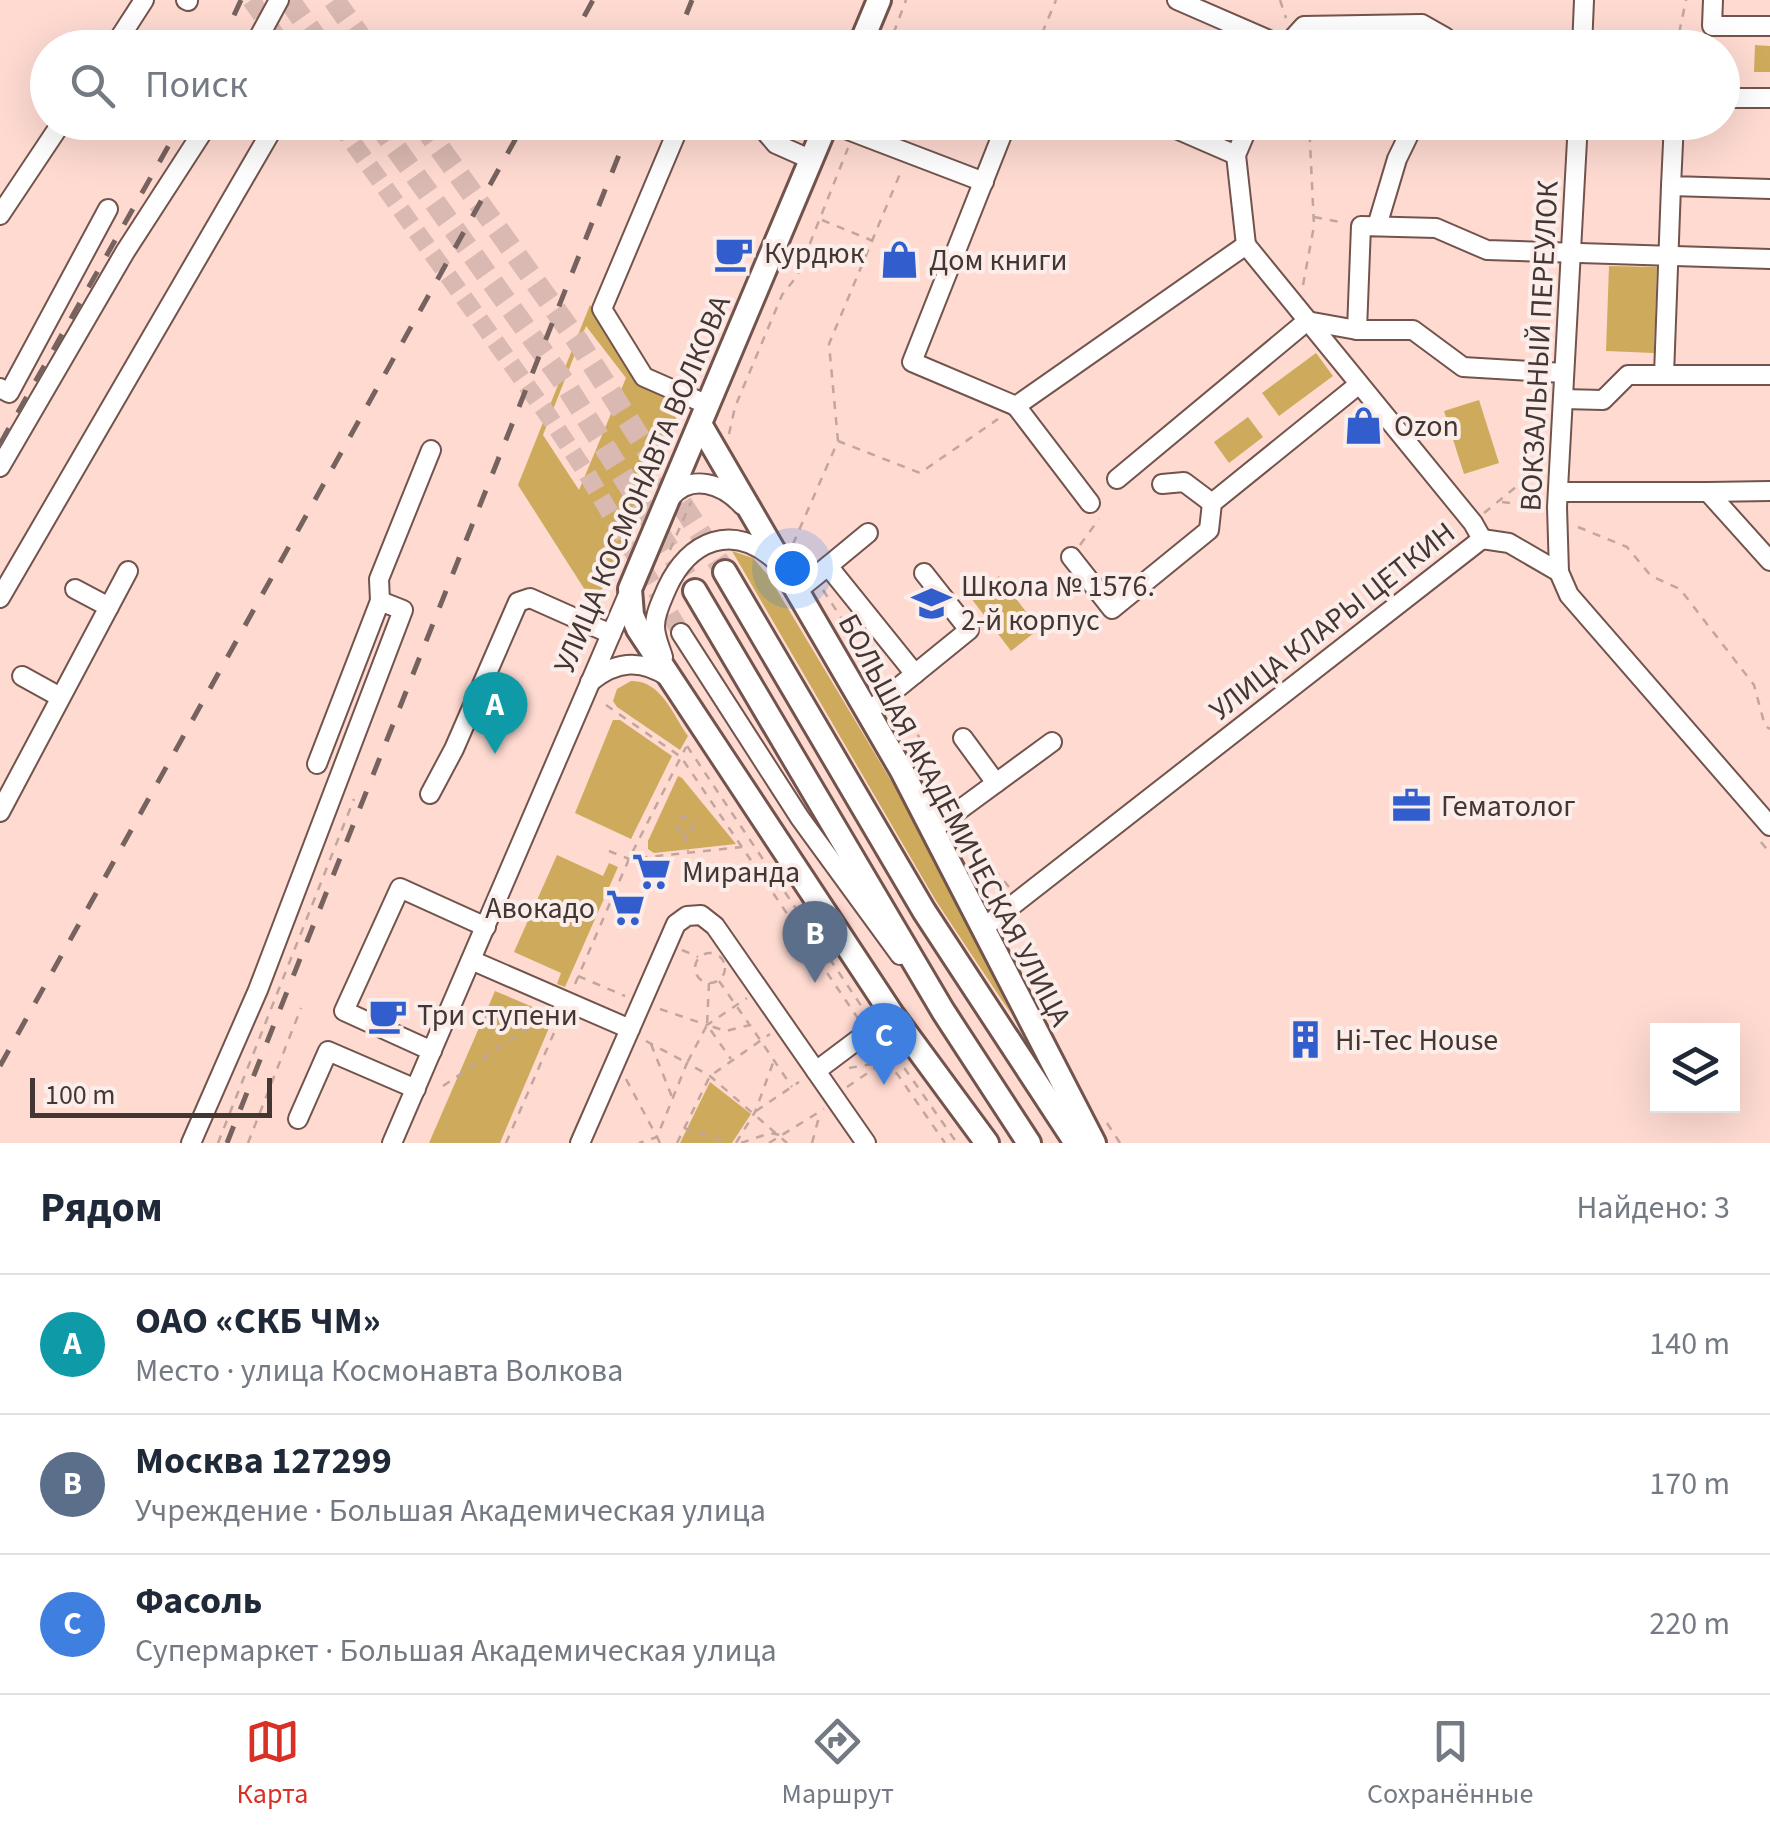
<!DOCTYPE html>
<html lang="ru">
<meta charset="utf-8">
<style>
body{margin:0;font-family:"Source Sans 3",sans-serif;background:#f6f6f7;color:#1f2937}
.controls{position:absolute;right:30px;bottom:30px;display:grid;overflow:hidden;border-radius:0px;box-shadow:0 10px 40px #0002}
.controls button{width:90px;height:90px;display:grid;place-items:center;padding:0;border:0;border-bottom:2px solid #e0e1e3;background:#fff;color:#1f2937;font:50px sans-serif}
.scale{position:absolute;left:30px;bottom:25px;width:242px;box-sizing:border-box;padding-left:10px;border:5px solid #443633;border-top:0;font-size:28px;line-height:35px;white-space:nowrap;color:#443633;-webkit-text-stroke:8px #fbede9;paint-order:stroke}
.you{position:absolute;left:792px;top:568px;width:35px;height:35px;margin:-25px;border:8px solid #fff;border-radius:50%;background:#1a73e8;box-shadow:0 0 0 15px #1a73e833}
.badge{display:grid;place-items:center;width:65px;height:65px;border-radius:50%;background:#d93025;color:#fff;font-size:32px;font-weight:700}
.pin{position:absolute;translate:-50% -82px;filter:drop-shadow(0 2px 5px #0008)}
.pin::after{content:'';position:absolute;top:52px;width:35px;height:30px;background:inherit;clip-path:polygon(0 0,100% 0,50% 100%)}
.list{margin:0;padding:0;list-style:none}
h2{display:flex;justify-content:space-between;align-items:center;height:130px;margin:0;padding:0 40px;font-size:42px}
h2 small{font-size:32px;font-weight:400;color:#747a83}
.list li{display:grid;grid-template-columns:65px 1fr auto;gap:30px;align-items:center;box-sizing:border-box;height:140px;padding:0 40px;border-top:2px solid #e0e1e3}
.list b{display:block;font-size:38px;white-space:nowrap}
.list p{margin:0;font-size:32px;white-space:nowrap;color:#747a83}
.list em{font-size:32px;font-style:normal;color:#747a83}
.icon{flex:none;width:55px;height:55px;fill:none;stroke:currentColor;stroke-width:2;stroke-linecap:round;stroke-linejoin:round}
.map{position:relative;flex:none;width:1770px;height:1143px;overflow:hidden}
.search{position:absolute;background:#fff;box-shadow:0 10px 40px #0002;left:30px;right:30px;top:30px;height:110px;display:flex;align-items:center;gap:25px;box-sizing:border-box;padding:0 35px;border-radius:55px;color:#747a83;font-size:38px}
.sheet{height:550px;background:#fff}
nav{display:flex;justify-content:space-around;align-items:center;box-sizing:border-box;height:140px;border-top:2px solid #e0e1e3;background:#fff;font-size:28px;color:#747a83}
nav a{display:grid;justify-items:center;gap:5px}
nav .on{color:#d93025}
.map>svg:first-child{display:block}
</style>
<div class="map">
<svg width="1770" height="1143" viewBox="0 0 1770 1143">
<rect width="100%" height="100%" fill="#fedad1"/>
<g fill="#ceab5c" fill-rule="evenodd">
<path d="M1371,30L1372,47L1330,48V40Z"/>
<path d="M1755,45L1770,46V72H1754Z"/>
<path d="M1609,266L1657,267L1654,353L1606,351Z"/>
<path d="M590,305L642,384L683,402L599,596L585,590L518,485ZM586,326L626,378L579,490L543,435Z"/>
<path d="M1316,353L1333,376L1279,416L1262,393Z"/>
<path d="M1479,400L1499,463L1464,474L1444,411Z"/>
<path d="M1248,417L1263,437L1229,463L1214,442Z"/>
<path d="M732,551L753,558L768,575L935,854L1011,1014L936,901Z"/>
<path d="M999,576L1039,629L1011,651L971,598Z"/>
<path d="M631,681C661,680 673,715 688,736L680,750L617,707L613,701L617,689Z"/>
<path d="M613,720H620L672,756L631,839L575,813Z"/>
<path d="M678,776L682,778L736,844L654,853L648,849V841Z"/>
<path d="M557,855L603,876L609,863L618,867L565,987L557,984L561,973L514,952Z"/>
<path d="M495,991L554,1016L500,1143H429Z"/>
<path d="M710,1082L751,1114L732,1143H680Z"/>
</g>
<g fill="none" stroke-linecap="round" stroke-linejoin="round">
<g stroke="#d9b9b1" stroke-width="18" stroke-dasharray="18 9" stroke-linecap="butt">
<path d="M251,0L285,48"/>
<path d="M338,122L550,418L587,474L681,633"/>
</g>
<g stroke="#d9b9b1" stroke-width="22" stroke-dasharray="22 11" stroke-linecap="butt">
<path d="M289,0L323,48"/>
<path d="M334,0L368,48"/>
<path d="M377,122L564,382L695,591"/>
<path d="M421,122L579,343L725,572"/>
</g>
<defs>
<g id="minor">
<path d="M186,0L188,1"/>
<path d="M1177,0L1285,47"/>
<path d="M1713,0L1712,26H1770"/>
<path d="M113,48L144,0"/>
<path d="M253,48L279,0"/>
<path d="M1284,48L1304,26L1422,24L1445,37L1442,48"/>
<path d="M1582,48L1584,0"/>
<path d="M1722,98H1770"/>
<path d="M681,122L602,309L644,377L708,405"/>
<path d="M757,122L776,144L812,160"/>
<path d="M827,122L984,182"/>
<path d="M1007,122L912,362L1016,406L1246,245L1473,523L1482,539"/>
<path d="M1160,122L1236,155"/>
<path d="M1674,122L1671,186L1770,189"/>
<path d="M0,215L62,122"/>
<path d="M1377,226L1397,159L1415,122"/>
<path d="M1246,245L1236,155L1250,122"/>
<path d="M1564,373L1463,367L1413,330H1357L1361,226L1436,228L1487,250L1770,259"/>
<path d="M1664,375L1671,186"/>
<path d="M0,388L9,393L108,209"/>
<path d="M1563,399L1603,400L1628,375H1770"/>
<path d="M1016,406L1090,503"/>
<path d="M0,467L125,252L209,122"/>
<path d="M1117,479L1307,321L1357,330"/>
<path d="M1162,484L1184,482L1212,503"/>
<path d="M1558,492H1708L1770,561"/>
<path d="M1708,492L1770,491"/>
<path d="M671,497C691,473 723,484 742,505"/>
<path d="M1071,557L1112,609L1209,530L1212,503L1358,385"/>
<path d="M828,566L868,533"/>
<path d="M1559,572L1557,507L1578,122"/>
<path d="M75,589L109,607"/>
<path d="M797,591L828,566L915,674"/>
<path d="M0,598L269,135L271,122"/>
<path d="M380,601L379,579L431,450"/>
<path d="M681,633L800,818L900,955"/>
<path d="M663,657C660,647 655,637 655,626C655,613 662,600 667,588C689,540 733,522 775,560"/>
<path d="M22,676L60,697"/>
<path d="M590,682C617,660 642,659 670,678"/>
<path d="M868,712L969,630L924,573"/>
<path d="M963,738L996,783"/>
<path d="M430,794L454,749L518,602L530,598L611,634"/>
<path d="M0,812L128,571"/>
<path d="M932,830L1052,742"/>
<path d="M982,929L1482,539L1509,543L1559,572L1569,595L1770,826"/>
<path d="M471,960L630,1029"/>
<path d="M432,1051L344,1011L400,888L486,927"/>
<path d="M816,1071L892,1014"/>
<path d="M298,1119L328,1051L416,1089"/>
<path d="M191,1143L258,990L403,610L380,601L317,764"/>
<path d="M392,1143L630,590"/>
<path d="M580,1143L676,924L687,916L701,915L715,926L866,1143"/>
</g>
<g id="major">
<path d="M859,48L879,0"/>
<path d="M827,122L630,589L632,615L638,629L892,1014L987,1143"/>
<path d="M700,424L902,771L1094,1143"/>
<path d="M725,572L924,911L1076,1143"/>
<path d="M695,591L943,1011L1029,1143"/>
</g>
</defs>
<use href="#minor" stroke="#72544d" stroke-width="22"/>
<use href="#major" stroke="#72544d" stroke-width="28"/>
<g stroke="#c2a69e" stroke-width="2.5" stroke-dasharray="8 8" stroke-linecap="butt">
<path d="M1280,0L1286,18"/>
<path d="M888,48L906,0"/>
<path d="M1036,48L1056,0"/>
<path d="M1676,48L1686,0"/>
<path d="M1314,217L1345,223"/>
<path d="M822,220L873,241"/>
<path d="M1303,285L1314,226L1309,122"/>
<path d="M729,434L735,407L782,295L797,276L848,148"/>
<path d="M838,441L829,344L902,169"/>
<path d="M1502,502L1536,506"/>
<path d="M1484,513L1538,469"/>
<path d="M1578,527L1627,547L1651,576L1680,589L1754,685L1765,726L1770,729"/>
<path d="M793,544L838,441L920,473L998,419"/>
<path d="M1080,545L1099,519"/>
<path d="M670,550L691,502"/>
<path d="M823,590L882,680"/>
<path d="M606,705L681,757L859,1020"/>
<path d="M900,708L919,737L915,754"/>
<path d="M687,746L866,1013"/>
<circle cx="685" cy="825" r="8"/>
<path d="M963,832L1009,887"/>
<path d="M685,834L688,851"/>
<path d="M1761,842L1770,853"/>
<path d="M609,851L629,859L742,847"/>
<path d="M1015,943L1018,923"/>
<path d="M682,950L698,957"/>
<circle cx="710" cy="968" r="15"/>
<path d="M578,976L625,996"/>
<path d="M719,981L749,1024"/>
<path d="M709,983L707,1025L726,1031L750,1025L792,1087"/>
<path d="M575,984L629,859L686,747"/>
<path d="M660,1009L707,1025L747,998"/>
<path d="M646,1041L687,1063L707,1025L731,1059"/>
<path d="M651,1044L672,1097"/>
<path d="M881,1047L887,1057L905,1069L957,1143"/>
<path d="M874,1049L898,1075L945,1143"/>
<path d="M849,1068L883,1062"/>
<path d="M626,1079L657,1137L639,1143"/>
<path d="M443,1086L550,1013"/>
<path d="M847,1087L878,1066"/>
<path d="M756,1111L799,1082"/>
<path d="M1107,1123L1120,1143"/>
<path d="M684,1128L729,1143"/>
<path d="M218,1143L354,799"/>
<path d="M248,1143L301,1008"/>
<path d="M506,1143L560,1019"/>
<path d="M660,1143L657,1137L687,1063L710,1076L787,1143"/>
<path d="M677,1143L710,1076L770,1034"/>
<path d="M736,1143L755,1112L773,1063"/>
<path d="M741,1143L770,1133L780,1135"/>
<path d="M769,1143L824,1109"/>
<path d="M812,1143L820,1113"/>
</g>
<use href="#minor" stroke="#fff" stroke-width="18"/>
<use href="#major" stroke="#fff" stroke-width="22"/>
<g stroke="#76625e" stroke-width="5" stroke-dasharray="18 18" stroke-linecap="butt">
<path d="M219,48L241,0"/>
<path d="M567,48L593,0"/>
<path d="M673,48L692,0"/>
<path d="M0,444L182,122"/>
<path d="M0,1066L525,122"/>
<path d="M227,1143L632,122"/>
</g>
</g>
<defs>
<symbol id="cafe-bare" viewBox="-9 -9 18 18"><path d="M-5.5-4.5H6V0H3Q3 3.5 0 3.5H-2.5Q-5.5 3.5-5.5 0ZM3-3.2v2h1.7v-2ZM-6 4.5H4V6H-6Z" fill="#325dcc" stroke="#fbede9" stroke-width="2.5" paint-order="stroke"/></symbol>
<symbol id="shop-bare" viewBox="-9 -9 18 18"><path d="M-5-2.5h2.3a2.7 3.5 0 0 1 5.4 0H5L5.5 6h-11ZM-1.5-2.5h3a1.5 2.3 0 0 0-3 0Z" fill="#325dcc" stroke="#fbede9" stroke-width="2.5" paint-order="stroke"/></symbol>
<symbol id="school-bare" viewBox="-9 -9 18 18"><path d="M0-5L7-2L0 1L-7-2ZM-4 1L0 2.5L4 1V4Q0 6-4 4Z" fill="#325dcc" stroke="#fbede9" stroke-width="2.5" paint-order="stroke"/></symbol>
<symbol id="office-bare" viewBox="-9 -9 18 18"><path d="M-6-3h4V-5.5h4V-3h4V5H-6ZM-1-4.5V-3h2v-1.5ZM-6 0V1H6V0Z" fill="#325dcc" stroke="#fbede9" stroke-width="2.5" paint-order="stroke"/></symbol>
<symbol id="supermarket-bare" viewBox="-9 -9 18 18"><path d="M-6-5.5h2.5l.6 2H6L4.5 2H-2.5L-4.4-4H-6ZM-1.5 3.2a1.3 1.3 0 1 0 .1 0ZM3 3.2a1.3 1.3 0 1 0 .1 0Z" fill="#325dcc" stroke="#fbede9" stroke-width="2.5" paint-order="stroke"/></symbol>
<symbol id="building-bare" viewBox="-9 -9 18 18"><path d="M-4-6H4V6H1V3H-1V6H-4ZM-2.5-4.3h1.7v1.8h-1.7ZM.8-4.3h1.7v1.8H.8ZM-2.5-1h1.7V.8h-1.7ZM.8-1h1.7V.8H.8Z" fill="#325dcc" stroke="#fbede9" stroke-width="2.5" paint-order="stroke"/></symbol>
</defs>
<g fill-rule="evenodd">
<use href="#cafe-bare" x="706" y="226" width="55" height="55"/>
<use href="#shop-bare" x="872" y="232" width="55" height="55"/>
<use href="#shop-bare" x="1336" y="398" width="55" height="55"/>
<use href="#school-bare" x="904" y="576" width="55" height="55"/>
<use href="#office-bare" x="1384" y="778" width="55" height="55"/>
<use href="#supermarket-bare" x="624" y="844" width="55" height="55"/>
<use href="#supermarket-bare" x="598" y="880" width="55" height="55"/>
<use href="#cafe-bare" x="360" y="988" width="55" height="55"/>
<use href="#building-bare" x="1278" y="1012" width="55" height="55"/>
</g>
<g text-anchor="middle" stroke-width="8" stroke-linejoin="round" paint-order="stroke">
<g font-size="30" fill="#443633" stroke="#fbede9" text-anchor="start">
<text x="764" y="263">Курдюк</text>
<text x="929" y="270">Дом книги</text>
<text x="1394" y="436">Ozon</text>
<text x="961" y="596">Школа № 1576.<tspan x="961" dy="34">2-й корпус</tspan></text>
<text x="1441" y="816">Гематолог</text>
<text x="682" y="882">Миранда</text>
<text x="595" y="918" text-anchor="end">Авокадо</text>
<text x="417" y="1025">Три ступени</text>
<text x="1335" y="1050">Hi-Tec House</text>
</g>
<g font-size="30" fill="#443633" stroke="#fbede9">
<text transform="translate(1539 346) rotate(-87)" y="10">ВОКЗАЛЬНЫЙ ПЕРЕУЛОК</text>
<text transform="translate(642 484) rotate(-67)" y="10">УЛИЦА КОСМОНАВТА ВОЛКОВА</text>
<text transform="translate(1332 621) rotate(-38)" y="10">УЛИЦА КЛАРЫ ЦЕТКИН</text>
<text transform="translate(955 820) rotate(62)" y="10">БОЛЬШАЯ АКАДЕМИЧЕСКАЯ УЛИЦА</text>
</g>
</g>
</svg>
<div class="controls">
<button><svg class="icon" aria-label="layers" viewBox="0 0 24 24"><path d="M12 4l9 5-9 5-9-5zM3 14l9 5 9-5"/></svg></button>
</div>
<div class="scale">100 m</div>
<div class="you"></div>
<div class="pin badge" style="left:495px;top:754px;background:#0f9aa8">A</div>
<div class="pin badge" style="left:815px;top:983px;background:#5c6f8a">B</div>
<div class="pin badge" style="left:884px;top:1085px;background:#3f7fe0">C</div>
<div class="search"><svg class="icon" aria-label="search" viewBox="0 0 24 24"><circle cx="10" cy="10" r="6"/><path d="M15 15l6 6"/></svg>Поиск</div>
</div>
<section class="sheet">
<h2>Рядом<small>Найдено: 3</small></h2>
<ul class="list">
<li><span class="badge" style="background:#0f9aa8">A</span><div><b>ОАО «СКБ ЧМ»</b><p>Место · улица Космонавта Волкова</p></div><em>140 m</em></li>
<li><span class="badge" style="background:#5c6f8a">B</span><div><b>Москва 127299</b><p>Учреждение · Большая Академическая улица</p></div><em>170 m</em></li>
<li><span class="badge" style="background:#3f7fe0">C</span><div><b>Фасоль</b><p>Супермаркет · Большая Академическая улица</p></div><em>220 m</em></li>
</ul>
</section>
<nav>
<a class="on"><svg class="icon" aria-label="map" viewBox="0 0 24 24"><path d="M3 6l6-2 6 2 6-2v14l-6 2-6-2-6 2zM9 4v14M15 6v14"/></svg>Карта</a>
<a><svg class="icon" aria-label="directions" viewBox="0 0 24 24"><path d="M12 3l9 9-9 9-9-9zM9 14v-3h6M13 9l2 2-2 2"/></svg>Маршрут</a>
<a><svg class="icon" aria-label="saved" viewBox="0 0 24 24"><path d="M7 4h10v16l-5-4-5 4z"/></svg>Сохранённые</a>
</nav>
